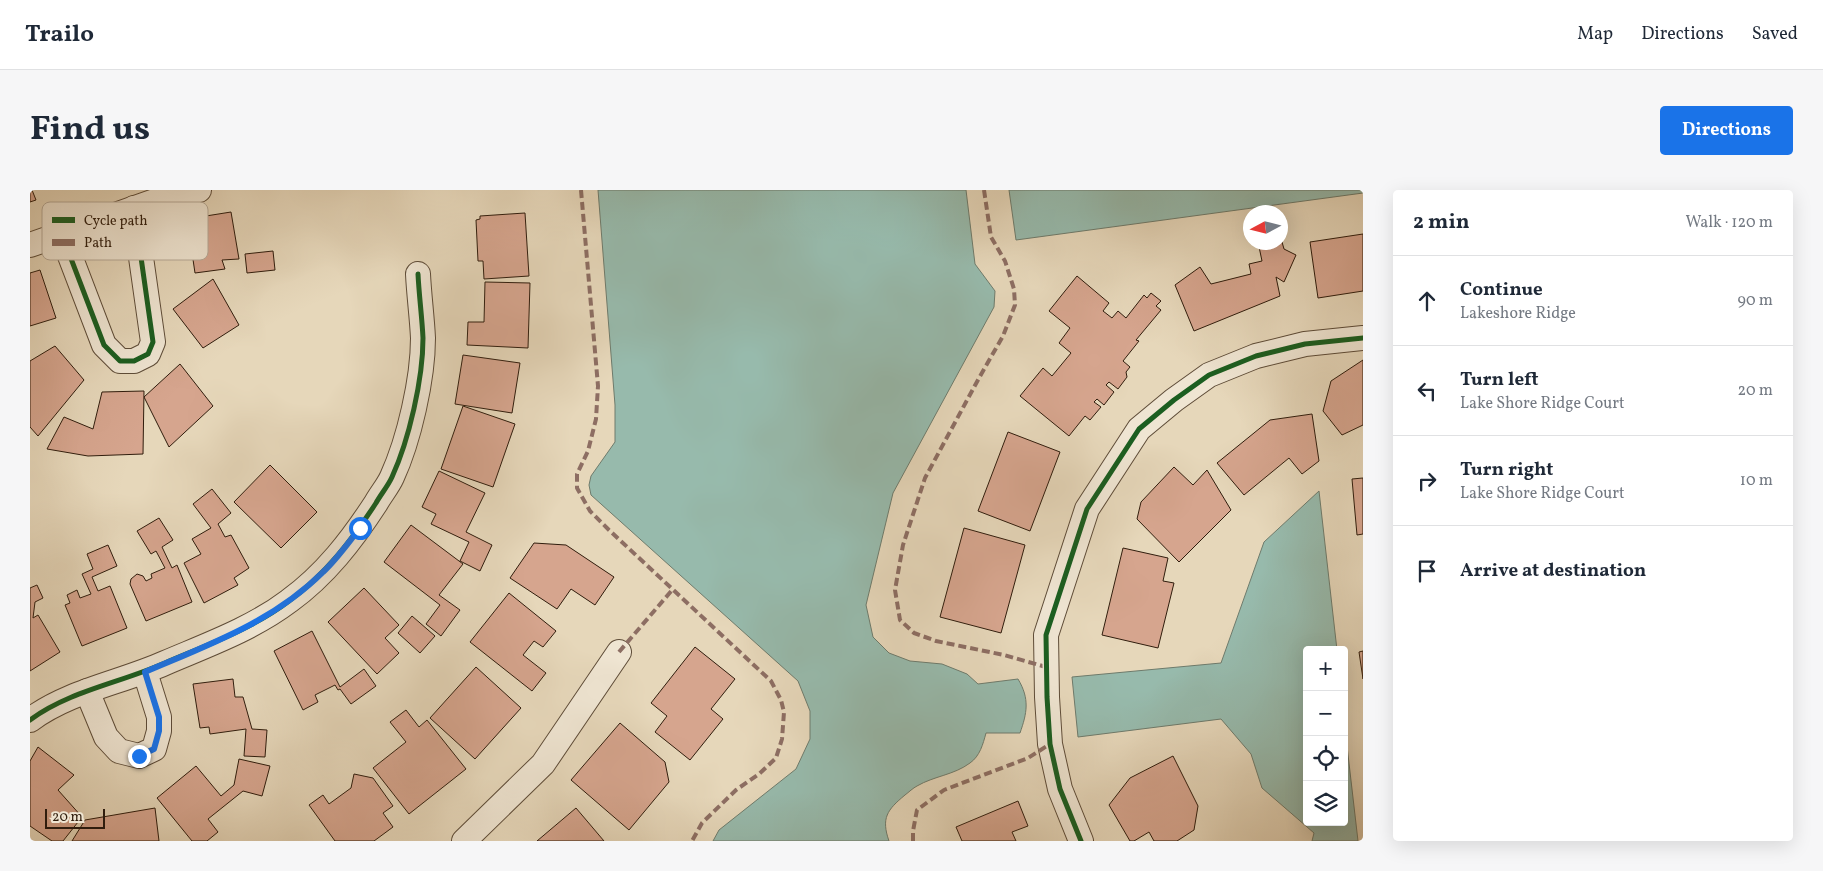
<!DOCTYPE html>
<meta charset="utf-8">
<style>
body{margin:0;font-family:Vollkorn,serif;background:#f6f6f7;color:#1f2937}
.controls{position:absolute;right:15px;bottom:15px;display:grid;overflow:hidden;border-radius:5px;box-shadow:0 5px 20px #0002}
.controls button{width:45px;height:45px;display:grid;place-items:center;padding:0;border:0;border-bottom:1px solid #e0e1e3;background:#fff;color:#1f2937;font:25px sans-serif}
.compass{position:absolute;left:1213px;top:15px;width:45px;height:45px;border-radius:50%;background:#fff;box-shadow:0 5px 20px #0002;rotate:263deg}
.scale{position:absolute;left:15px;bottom:12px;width:60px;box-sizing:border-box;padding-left:5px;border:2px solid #301d0d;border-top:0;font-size:14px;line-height:18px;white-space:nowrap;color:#301d0d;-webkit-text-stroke:4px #efe5d2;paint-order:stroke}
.stop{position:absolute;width:15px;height:15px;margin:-11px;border:4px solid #1a73e8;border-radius:50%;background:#fff}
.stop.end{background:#1a73e8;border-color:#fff;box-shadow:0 1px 5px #0008}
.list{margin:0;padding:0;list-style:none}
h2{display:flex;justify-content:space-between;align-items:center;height:65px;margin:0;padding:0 20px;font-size:21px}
h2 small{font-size:16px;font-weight:400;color:#747a83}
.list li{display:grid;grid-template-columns:32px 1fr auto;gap:15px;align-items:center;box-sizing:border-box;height:90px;padding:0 20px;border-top:1px solid #e0e1e3}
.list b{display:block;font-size:19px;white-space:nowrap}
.list p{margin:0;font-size:16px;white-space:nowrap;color:#747a83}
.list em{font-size:16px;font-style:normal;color:#747a83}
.icon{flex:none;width:28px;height:28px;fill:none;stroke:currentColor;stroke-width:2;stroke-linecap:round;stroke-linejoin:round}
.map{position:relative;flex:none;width:1333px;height:651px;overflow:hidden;border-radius:5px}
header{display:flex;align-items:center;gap:30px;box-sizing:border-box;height:70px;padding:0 25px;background:#fff;border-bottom:1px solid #e0e1e3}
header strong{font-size:24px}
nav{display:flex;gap:28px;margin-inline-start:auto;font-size:18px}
.intro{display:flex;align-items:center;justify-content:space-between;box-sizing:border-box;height:120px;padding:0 30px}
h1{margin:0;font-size:35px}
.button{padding:12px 22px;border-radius:5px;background:#1a73e8;color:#fff;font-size:18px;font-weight:700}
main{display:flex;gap:30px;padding:0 30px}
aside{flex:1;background:#fff;border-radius:5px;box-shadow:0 5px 20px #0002}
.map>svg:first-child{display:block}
</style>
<header>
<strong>Trailo</strong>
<nav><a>Map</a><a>Directions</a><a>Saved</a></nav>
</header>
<div class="intro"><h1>Find us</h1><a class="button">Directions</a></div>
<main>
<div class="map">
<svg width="1333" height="651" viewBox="0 0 1333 651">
<rect width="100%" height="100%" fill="#e6d7ba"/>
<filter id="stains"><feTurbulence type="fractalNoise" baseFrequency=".004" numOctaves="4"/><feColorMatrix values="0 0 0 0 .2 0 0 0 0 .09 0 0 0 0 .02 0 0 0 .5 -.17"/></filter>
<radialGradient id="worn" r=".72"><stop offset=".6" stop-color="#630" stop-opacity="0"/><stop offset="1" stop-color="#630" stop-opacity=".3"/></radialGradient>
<g fill="#97baac" stroke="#6e7b6c">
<path d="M568,0H936L945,74L965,101L964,117L863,303L836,415L843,447L859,463L880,471L912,474L937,484L948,494L988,489C1000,509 997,523 990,543H956C953,554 950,566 940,573C924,585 904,586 887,596C883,598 879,602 875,605C857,620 851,628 859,651H683L689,640L766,579L780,549V521L768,491L561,305L559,295L561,286L585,252V215Z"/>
<path d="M979,0H1333V3L986,50Z"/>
<path d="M1289,301L1307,460H1277V632H1314V530L1328,651H1282L1284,643L1232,598L1221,564L1191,529L1048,547L1042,487L1191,473L1234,352Z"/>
</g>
<g fill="#d6a58e" stroke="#301d0d">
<path d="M0,0H2L6,10L0,12Z"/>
<path d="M201,22L209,69L192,70L195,79L165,83L157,29Z"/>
<path d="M495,23L499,86L454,89L453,71H448L446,30L450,29V26Z"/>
<path d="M1333,44V101L1288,108L1280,52Z"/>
<path d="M1250,45L1254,59L1266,65L1254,92L1246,87L1250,106L1164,141L1145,95L1170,77L1181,94L1221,84L1219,74L1232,71L1228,52H1250Z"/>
<path d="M243,61L245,80L217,83L215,64Z"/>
<path d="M10,80L26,128L0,136V83Z"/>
<path d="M1047,86L1079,113L1073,121L1082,128L1088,121L1096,128L1114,105L1117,108L1121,103L1131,111L1126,116L1131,120L1106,150L1109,151L1093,171L1100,177L1096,182L1097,187L1088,199L1079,192L1076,195L1084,202L1074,215L1067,209L1064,212L1071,217L1060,230L1055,226L1039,246L990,206L1013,178L1022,186L1041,163L1029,153L1040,138L1019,121Z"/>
<path d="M183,89L209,135L173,158L143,119Z"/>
<path d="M455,92L500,93L498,158L437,155L438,132H454Z"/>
<path d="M25,156L54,190L8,246L0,237V171Z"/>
<path d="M433,165L490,173L482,223L425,214Z"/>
<path d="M1333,170V235L1312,245L1293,221L1301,191Z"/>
<path d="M150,174L183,216L139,257L114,207Z"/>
<path d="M114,201L113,264L58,266L17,259L34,227L63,239L72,202Z"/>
<path d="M433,216L485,234L463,297L411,279Z"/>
<path d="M1282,224L1289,271L1272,284L1259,268L1214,305L1187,273L1240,230Z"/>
<path d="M978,242L1030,262L1000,341L948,321Z"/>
<path d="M240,275L287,322L251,358L204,312Z"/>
<path d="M1144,277L1163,295L1177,280L1201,320L1149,372L1107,329L1111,312Z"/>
<path d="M409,281L455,303L436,342L462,355L450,381L430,371L439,352L401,334L406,324L392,317Z"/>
<path d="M1333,288V344L1327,345L1322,289Z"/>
<path d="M182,299L201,323L188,334L195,347L201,345L219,378L204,388L208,395L174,413L154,373L171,364L162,349L181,338L163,314Z"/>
<path d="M129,328L143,350L132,357L142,378L147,375L162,412L116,431L100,394L101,389L107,384L113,386L116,391L122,388L121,384L135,378L126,361L121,364L107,341Z"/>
<path d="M381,335L433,374L409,405L430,420L411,446L396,434L410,415L354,372Z"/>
<path d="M934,338L995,355L971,443L910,427Z"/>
<path d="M504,353L536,355L584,387L565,415L541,399L527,419L480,388Z"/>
<path d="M78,355L87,376L62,387L68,401L80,396L97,438L52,456L35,415L40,413L37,405L47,400L50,408L61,404L52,384L63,379L57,364Z"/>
<path d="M1093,358L1138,368L1133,391L1144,393L1128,458L1072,445Z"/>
<path d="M7,395L13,408L5,412L3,428L8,425L30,462L0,481V398Z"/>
<path d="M334,398L369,435L355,448L369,463L347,484L298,432Z"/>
<path d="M479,403L526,441L513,457L504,451L493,465L516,483L502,501L440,452Z"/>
<path d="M382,426L405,446L390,463L368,443Z"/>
<path d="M282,441L310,497L334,479L346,496L321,514L310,499L308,500L305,495L285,505L288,512L273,520L244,461Z"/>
<path d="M665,457L705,489L681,519L693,529L660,570L625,542L637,526L621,513Z"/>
<path d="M1333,461V489L1329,462Z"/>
<path d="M446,477L491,518L445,569L400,528Z"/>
<path d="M203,489L205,507H213L222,539L237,540L235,567L214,566L216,539L180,544L179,537L170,538L163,494Z"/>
<path d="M376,520L389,537L397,530L436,579L379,624L343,578L376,552L360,532Z"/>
<path d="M590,533L635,572L639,592L599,640L541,590Z"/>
<path d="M8,557L44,585L28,600L52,627L33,651H22L0,636V571Z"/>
<path d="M1143,566L1168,616L1164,640L1147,651H1124L1119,642L1104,651H1100L1079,615L1100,588Z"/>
<path d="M209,569L240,576L232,606L213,601L178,629L188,642L177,651H162L127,608L166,576L191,606L204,595Z"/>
<path d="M324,584L343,588L363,616L353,623L363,637L344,651H305L279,615L293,605L299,614L321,598Z"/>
<path d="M988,611L998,636L982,642L986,651H932L926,637Z"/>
<path d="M125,618L129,651H42L55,630Z"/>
<path d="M546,618L574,651H507Z"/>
</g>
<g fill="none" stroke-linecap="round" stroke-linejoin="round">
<defs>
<g id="street">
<path d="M32,45L74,155L90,171H104L118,164L123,152L104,18"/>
<path d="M0,55L139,6L169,0"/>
<path d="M57,501L76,547L89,561L109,566L124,559L129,541V527L115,482"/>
<path d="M0,530C39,501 90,493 135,473C177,455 222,439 259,411C295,385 322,350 346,313C351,304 358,296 362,287C379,250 393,189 393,148C392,127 389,105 388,84"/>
<path d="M434,651L513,574L589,462"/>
<path d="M1051,651L1030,599L1020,554L1017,507L1016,445L1057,319L1109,239L1144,210L1179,185L1226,166L1275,154L1333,148"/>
</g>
</defs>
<use href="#street" stroke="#5e4c38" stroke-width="26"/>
<use href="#street" stroke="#efe5d2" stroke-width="24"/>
<g stroke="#8d6e63" stroke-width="4" stroke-dasharray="8 4" stroke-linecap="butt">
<path d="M551,0L568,196L566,229L558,261L547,284V298L560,321L579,340L741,491L751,510L754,522L752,549L746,568L729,584L706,600L672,633L662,651"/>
<path d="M954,0L961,47L975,71L984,99L985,115L973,146L949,188L895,288L873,355L865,400L870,430L884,443L906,451L974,465L1016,477"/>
<path d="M589,462L643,399"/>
<path d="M883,651V641L887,620L914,600L998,568L1020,554"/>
</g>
<defs>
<g id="cycleway">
<path d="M32,45L74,155L90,171H104L118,164L123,152L104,18"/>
<path d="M0,530C39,501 90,493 135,473C177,455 222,439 259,411C295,385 322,350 346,313C351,304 358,296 362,287C379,250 393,189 393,148C392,127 389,105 388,84"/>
<path d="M1051,651L1030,599L1020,554L1017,507L1016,445L1057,319L1109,239L1144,210L1179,185L1226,166L1275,154L1333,148"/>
</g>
</defs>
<use href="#cycleway" stroke="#efe5d2" stroke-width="8"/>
<use href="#cycleway" stroke="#1b5e20" stroke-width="5"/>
</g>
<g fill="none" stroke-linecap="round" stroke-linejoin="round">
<path stroke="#1a73e8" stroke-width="6" d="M109,566L124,559L129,541V527L115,482C178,455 243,432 293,382C307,369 318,353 330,338"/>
</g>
<rect x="12" y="12" width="166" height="58" rx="8" fill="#efe5d2" stroke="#b6a997" stroke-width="1"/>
<rect x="22" y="27" width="23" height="6" fill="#1b5e20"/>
<rect x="22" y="49" width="23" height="7" fill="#8d6e63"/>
<g font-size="14" fill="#301d0d">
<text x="54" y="35">Cycle path</text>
<text x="54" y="57">Path</text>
</g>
<rect width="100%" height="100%" filter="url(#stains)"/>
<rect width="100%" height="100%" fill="url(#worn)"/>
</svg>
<div class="controls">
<button>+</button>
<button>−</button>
<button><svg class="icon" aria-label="locate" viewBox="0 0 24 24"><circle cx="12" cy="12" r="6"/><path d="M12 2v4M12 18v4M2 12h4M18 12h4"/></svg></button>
<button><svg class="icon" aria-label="layers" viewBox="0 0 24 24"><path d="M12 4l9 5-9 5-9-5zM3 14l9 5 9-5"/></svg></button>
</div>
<svg class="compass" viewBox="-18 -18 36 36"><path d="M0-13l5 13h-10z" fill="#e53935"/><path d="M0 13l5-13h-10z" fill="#747a83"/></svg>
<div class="scale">20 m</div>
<div class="stop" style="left:330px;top:338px"></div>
<div class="stop end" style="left:109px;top:566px"></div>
</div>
<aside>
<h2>2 min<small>Walk · 120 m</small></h2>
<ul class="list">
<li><svg class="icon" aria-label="ahead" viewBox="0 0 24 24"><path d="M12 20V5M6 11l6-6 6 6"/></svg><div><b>Continue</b><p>Lakeshore Ridge</p></div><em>90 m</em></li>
<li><svg class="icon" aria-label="left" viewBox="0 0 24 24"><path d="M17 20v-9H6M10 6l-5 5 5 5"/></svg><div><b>Turn left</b><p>Lake Shore Ridge Court</p></div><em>20 m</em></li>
<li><svg class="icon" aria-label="right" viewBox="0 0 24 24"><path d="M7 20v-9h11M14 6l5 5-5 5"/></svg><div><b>Turn right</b><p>Lake Shore Ridge Court</p></div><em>10 m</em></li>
<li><svg class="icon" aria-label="arrive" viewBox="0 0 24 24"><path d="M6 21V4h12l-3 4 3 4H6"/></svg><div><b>Arrive at destination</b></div></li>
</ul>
</aside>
</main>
